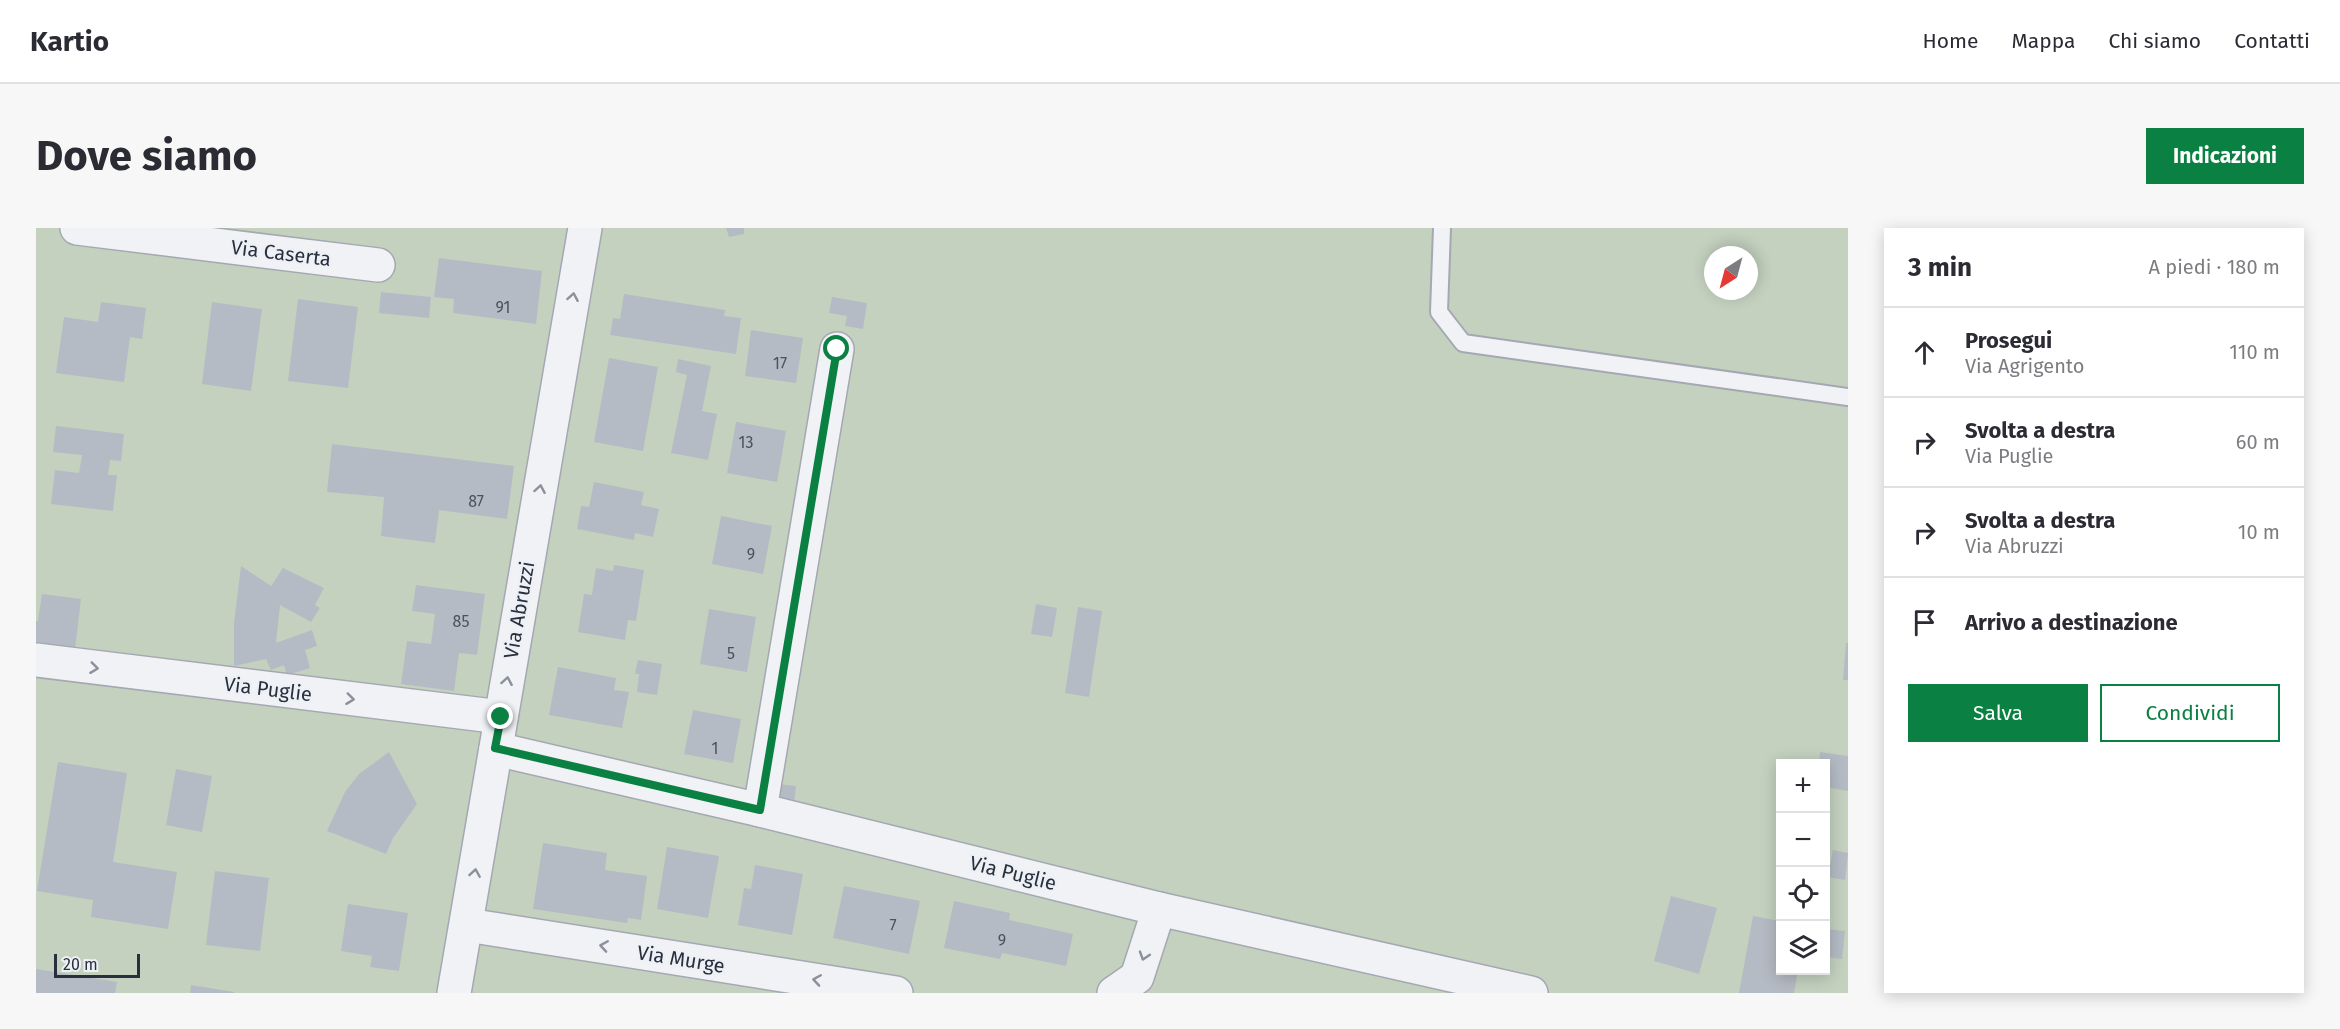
<!DOCTYPE html>
<html lang="it">
<meta charset="utf-8">
<style>
body{margin:0;font-family:"Fira Sans",sans-serif;background:#f7f7f7;color:#2b2b33}
.controls{position:absolute;right:18px;bottom:18px;display:grid;overflow:hidden;border-radius:0px;box-shadow:0 3px 15px #0003}
.controls button{width:54px;height:54px;display:grid;place-items:center;padding:0;border:0;border-bottom:2px solid #e1e1e2;background:#fff;color:#2b2b33;font:30px sans-serif}
.compass{position:absolute;left:1668px;top:18px;width:54px;height:54px;border-radius:50%;background:#fff;box-shadow:0 3px 15px #0003;rotate:216deg}
.scale{position:absolute;left:18px;bottom:15px;width:86px;box-sizing:border-box;padding-left:6px;border:3px solid #282f3d;border-top:0;font-size:16px;line-height:21px;white-space:nowrap;color:#282f3d;-webkit-text-stroke:4px #edf0f5;paint-order:stroke}
.stop{position:absolute;width:18px;height:18px;margin:-14px;border:4px solid #0b8043;border-radius:50%;background:#fff}
.stop.end{background:#0b8043;border-color:#fff;box-shadow:0 2px 6px #0008}
.list{margin:0;padding:0;list-style:none}
h2{display:flex;justify-content:space-between;align-items:center;height:78px;margin:0;padding:0 24px;font-size:26px}
h2 small{font-size:20px;font-weight:400;color:#7c7c81}
.list li{display:grid;grid-template-columns:39px 1fr auto;gap:18px;align-items:center;box-sizing:border-box;height:90px;padding:0 24px;border-top:2px solid #e1e1e2}
.list b{display:block;font-size:22px;white-space:nowrap}
.list p{margin:0;font-size:20px;white-space:nowrap;color:#7c7c81}
.list em{font-size:20px;font-style:normal;color:#7c7c81}
.actions{display:flex;gap:12px;padding:18px 24px}
.actions a{flex:1;padding:14px 0;border:2px solid #0b8043;border-radius:0px;text-align:center;font-size:21px;color:#0b8043}
.actions .main{background:#0b8043;color:#fff}
.icon{flex:none;width:33px;height:33px;fill:none;stroke:currentColor;stroke-width:2;stroke-linecap:round;stroke-linejoin:round}
.map{position:relative;flex:none;width:1812px;height:765px;overflow:hidden;border-radius:0px}
header{display:flex;align-items:center;gap:36px;box-sizing:border-box;height:84px;padding:0 30px;background:#fff;border-bottom:2px solid #e1e1e2}
header strong{font-size:28px}
nav{display:flex;gap:33px;margin-inline-start:auto;font-size:21px}
.intro{display:flex;align-items:center;justify-content:space-between;box-sizing:border-box;height:144px;padding:0 36px}
h1{margin:0;font-size:42px}
.button{padding:15px 27px;border-radius:0px;background:#0b8043;color:#fff;font-size:21px;font-weight:700}
main{display:flex;gap:36px;padding:0 36px}
aside{flex:1;background:#fff;border-radius:0px;box-shadow:0 3px 15px #0003}
.map>svg:first-child{display:block}
</style>
<header>
<strong>Kartio</strong>
<nav><a>Home</a><a>Mappa</a><a>Chi siamo</a><a>Contatti</a></nav>
</header>
<div class="intro"><h1>Dove siamo</h1><a class="button">Indicazioni</a></div>
<main>
<div class="map">
<svg width="1812" height="765" viewBox="0 0 1812 765">
<rect width="100%" height="100%" fill="#dee1e7"/>
<path fill="#c4d1bf" fill-rule="evenodd" d="M0,0H1812V765H0ZM1677,27H1713V63H1677ZM1744,536H1790V742H1744Z"/>
<g fill="#b5bbc4">
<path d="M690,0H708V6L693,9Z"/>
<path d="M403,30L506,43L500,96L417,85L418,71L398,69Z"/>
<path d="M345,64L395,69L393,90L343,85Z"/>
<path d="M588,66L689,82L688,88L705,90L700,126L574,107L577,90L584,91Z"/>
<path d="M796,69L831,75L827,101L809,98L811,88L793,85Z"/>
<path d="M262,71L322,79L312,160L252,153Z"/>
<path d="M65,74L110,80L106,111L94,109L88,154L20,145L28,89L62,94Z"/>
<path d="M176,74L226,81L215,163L166,156Z"/>
<path d="M715,102L767,110L760,155L709,148Z"/>
<path d="M573,130L622,139L607,223L558,214Z"/>
<path d="M642,131L675,138L666,183L681,186L672,232L635,225L651,147L640,144Z"/>
<path d="M700,194L750,203L741,254L691,245Z"/>
<path d="M20,198L88,206L85,233L74,232L72,247H81L77,283L15,276L19,242L43,245L46,227L17,224Z"/>
<path d="M296,216L478,238L471,291L403,282L399,315L345,308L348,269L291,264Z"/>
<path d="M558,254L608,264L605,277L623,281L617,309L599,305L598,312L541,301L545,278L553,279Z"/>
<path d="M685,288L736,298L727,346L676,336Z"/>
<path d="M578,337L608,342L600,393L592,392L589,412L542,404L548,366L556,367L560,340L577,343Z"/>
<path d="M205,338L235,358L247,340L288,360L279,377L284,380L275,394L244,377L240,415L276,402L281,418L269,422L274,440L251,447L248,437L235,442L230,431L198,438V395Z"/>
<path d="M380,357L449,366L441,427L423,425L418,463L365,456L371,413L395,416L399,386L376,383Z"/>
<path d="M6,366L45,371L39,421L0,417V393H2Z"/>
<path d="M1000,376L1021,380L1016,409L995,406Z"/>
<path d="M1042,379L1066,383L1053,469L1029,465Z"/>
<path d="M673,381L720,389L711,444L664,436Z"/>
<path d="M1810,415H1812V452H1807Z"/>
<path d="M602,432L626,436L621,467L601,464L603,446H599Z"/>
<path d="M522,439L580,450L578,462L593,464L586,500L513,487Z"/>
<path d="M657,482L705,491L697,535L648,526Z"/>
<path d="M353,524L381,576L357,610L350,626L291,603L309,564L323,546Z"/>
<path d="M1784,524L1812,528V563L1790,559V536H1783Z"/>
<path d="M22,534L91,545L77,634L141,644L132,701L55,689L57,672L1,663Z"/>
<path d="M140,541L176,548L166,604L130,597Z"/>
<path d="M741,556L760,558L757,585L739,583Z"/>
<path d="M507,615L571,625L569,642L611,648L605,692L592,690L591,695L497,681Z"/>
<path d="M631,619L683,628L672,690L621,681Z"/>
<path d="M1797,622L1812,625L1809,652L1792,649Z"/>
<path d="M719,637L767,646L756,707L702,697L708,660L715,661Z"/>
<path d="M179,643L233,650L224,723L170,717Z"/>
<path d="M808,658L884,673L873,726L797,710Z"/>
<path d="M1635,668L1681,680L1663,746L1618,733Z"/>
<path d="M918,673L974,685L973,692L1037,706L1030,738L966,725L964,731L908,720Z"/>
<path d="M312,676L372,685L363,743L334,739L336,728L305,723Z"/>
<path d="M1717,688L1744,693V742H1762L1758,765H1703Z"/>
<path d="M1790,701L1809,703L1806,731L1790,729Z"/>
<path d="M0,741L81,754L79,765H0Z"/>
<path d="M155,757L198,764V765H154Z"/>
</g>
<g fill="none" stroke-linecap="round" stroke-linejoin="round">
<defs>
<path id="lane" d="M1406,0L1403,84L1427,115L1812,169"/>
<g id="street">
<path d="M41,0L342,37"/>
<path d="M0,432L465,489"/>
<path d="M460,521L724,582L1123,681L1495,765"/>
<path d="M724,582L801,121"/>
<path d="M431,697L860,765"/>
<path d="M418,765L549,0"/>
<path d="M1078,765L1101,749L1123,681"/>
</g>
</defs>
<use href="#lane" stroke="#a4a8b1" stroke-width="20"/>
<use href="#street" stroke="#a4a8b1" stroke-width="36"/>
<use href="#lane" stroke="#f0f2f6" stroke-width="16"/>
<use href="#street" stroke="#f0f2f6" stroke-width="33"/>
</g>
<defs><path id="oneway-chevron" d="M-2-3.5L2.5 0L-2 3.5" fill="none" stroke-width="1.6" stroke-linecap="round" stroke-linejoin="round" transform="scale(1.5)"/></defs>
<g stroke="#8c909a">
<use href="#oneway-chevron" transform="translate(537 69) rotate(-80)"/>
<use href="#oneway-chevron" transform="translate(504 261) rotate(-80)"/>
<use href="#oneway-chevron" transform="translate(58 440) rotate(7)"/>
<use href="#oneway-chevron" transform="translate(471 453) rotate(-80)"/>
<use href="#oneway-chevron" transform="translate(314 471) rotate(7)"/>
<use href="#oneway-chevron" transform="translate(439 645) rotate(-81)"/>
<use href="#oneway-chevron" transform="translate(568 718) rotate(-171)"/>
<use href="#oneway-chevron" transform="translate(1108 728) rotate(108)"/>
<use href="#oneway-chevron" transform="translate(781 752) rotate(-171)"/>
</g>
<g fill="none" stroke-linecap="round" stroke-linejoin="round">
<path stroke="#0b8043" stroke-width="8" d="M465,489L459,520L724,582L801,121"/>
</g>
<g text-anchor="middle" stroke-width="4.5" stroke-linejoin="round" paint-order="stroke">
<g font-size="16" fill="#4b525f">
<text x="467" y="85">91</text>
<text x="744" y="141">17</text>
<text x="710" y="220">13</text>
<text x="440" y="279">87</text>
<text x="715" y="332">9</text>
<text x="425" y="399">85</text>
<text x="695" y="431">5</text>
<text x="679" y="526">1</text>
<text x="857" y="703">7</text>
<text x="966" y="718">9</text>
</g>
<g font-size="20" fill="#282f3d" stroke="#edf0f5">
<text transform="translate(245 25) rotate(7)" y="7">Via Caserta</text>
<text transform="translate(483 382) rotate(-80)" y="7">Via Abruzzi</text>
<text transform="translate(232 461) rotate(7)" y="7">Via Puglie</text>
<text transform="translate(977 645) rotate(14)" y="7">Via Puglie</text>
<text transform="translate(645 731) rotate(9)" y="7">Via Murge</text>
</g>
</g>
</svg>
<div class="controls">
<button>+</button>
<button>−</button>
<button><svg class="icon" aria-label="locate" viewBox="0 0 24 24"><circle cx="12" cy="12" r="6"/><path d="M12 2v4M12 18v4M2 12h4M18 12h4"/></svg></button>
<button><svg class="icon" aria-label="layers" viewBox="0 0 24 24"><path d="M12 4l9 5-9 5-9-5zM3 14l9 5 9-5"/></svg></button>
</div>
<svg class="compass" viewBox="-18 -18 36 36"><path d="M0-13l5 13h-10z" fill="#e53935"/><path d="M0 13l5-13h-10z" fill="#7c7c81"/></svg>
<div class="scale">20 m</div>
<div class="stop" style="left:801px;top:121px"></div>
<div class="stop end" style="left:465px;top:489px"></div>
</div>
<aside>
<h2>3 min<small>A piedi · 180 m</small></h2>
<ul class="list">
<li><svg class="icon" aria-label="ahead" viewBox="0 0 24 24"><path d="M12 20V5M6 11l6-6 6 6"/></svg><div><b>Prosegui</b><p>Via Agrigento</p></div><em>110 m</em></li>
<li><svg class="icon" aria-label="right" viewBox="0 0 24 24"><path d="M7 20v-9h11M14 6l5 5-5 5"/></svg><div><b>Svolta a destra</b><p>Via Puglie</p></div><em>60 m</em></li>
<li><svg class="icon" aria-label="right" viewBox="0 0 24 24"><path d="M7 20v-9h11M14 6l5 5-5 5"/></svg><div><b>Svolta a destra</b><p>Via Abruzzi</p></div><em>10 m</em></li>
<li><svg class="icon" aria-label="arrive" viewBox="0 0 24 24"><path d="M6 21V4h12l-3 4 3 4H6"/></svg><div><b>Arrivo a destinazione</b></div></li>
</ul>
<div class="actions"><a class="main">Salva</a><a>Condividi</a></div>
</aside>
</main>
